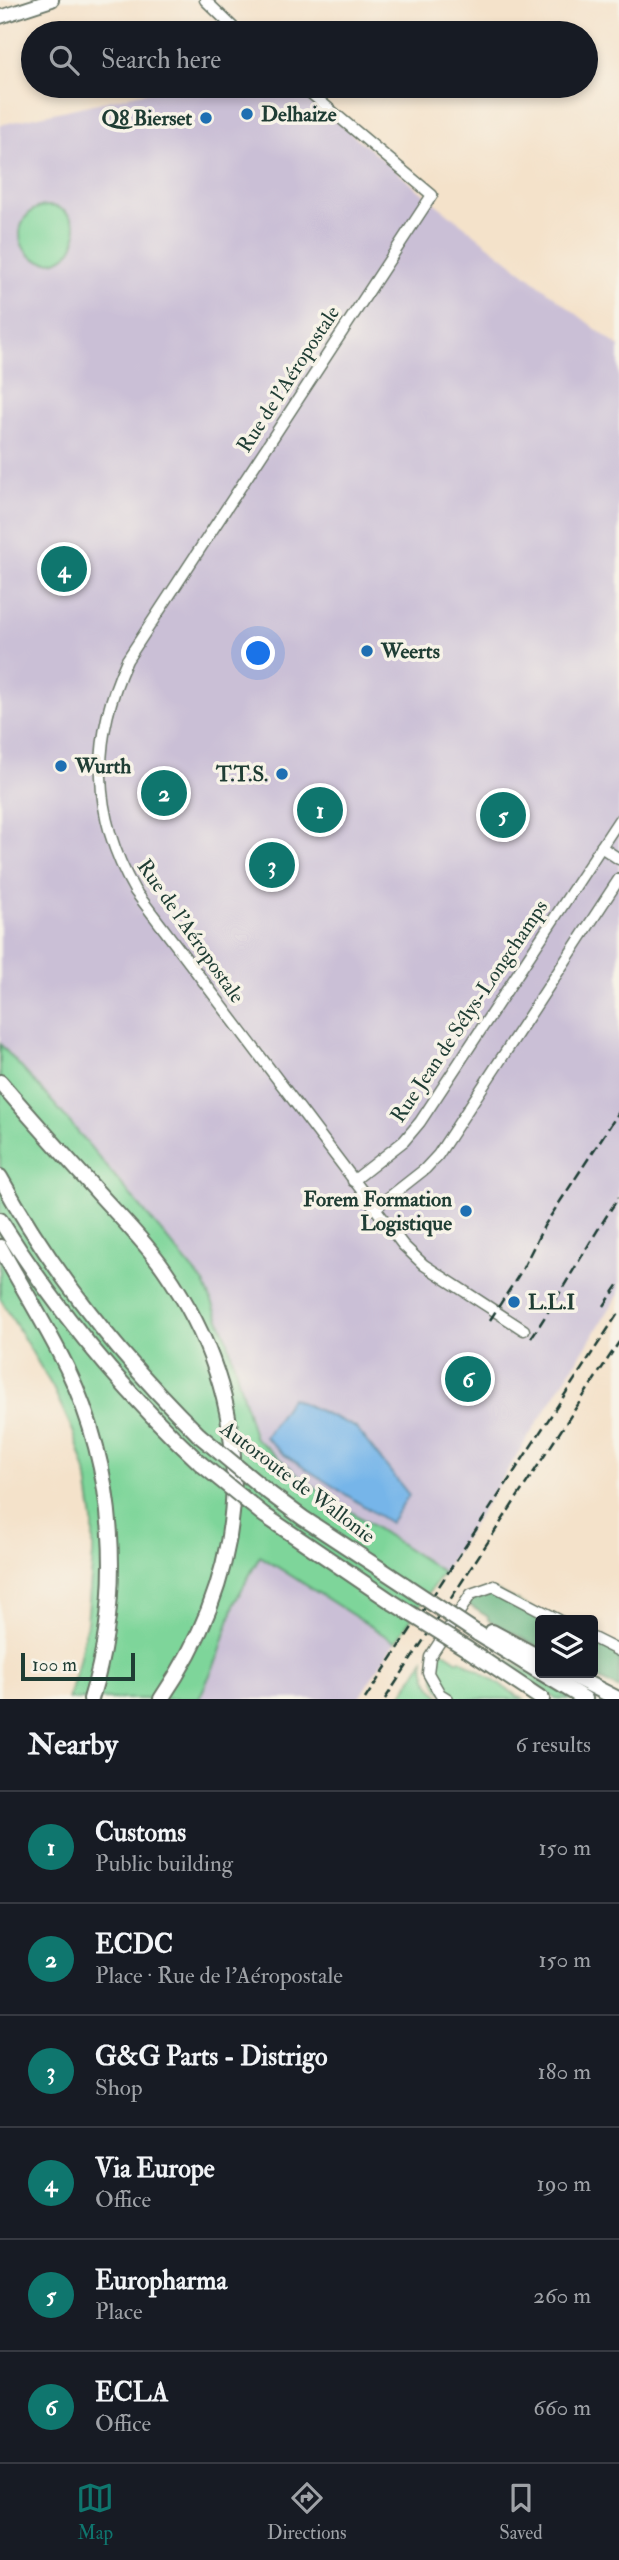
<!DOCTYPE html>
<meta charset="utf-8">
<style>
body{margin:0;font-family:"IM FELL Double Pica",serif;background:#242831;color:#f1f3f6}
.controls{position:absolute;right:21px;bottom:21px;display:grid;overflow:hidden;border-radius:7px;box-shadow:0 4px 10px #0003}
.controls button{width:63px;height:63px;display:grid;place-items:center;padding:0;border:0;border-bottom:2px solid #363941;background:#171b24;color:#f1f3f6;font:35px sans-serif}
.scale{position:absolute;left:21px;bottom:18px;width:114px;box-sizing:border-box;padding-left:7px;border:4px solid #1f3d34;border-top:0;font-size:19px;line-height:24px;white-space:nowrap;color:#1f3d34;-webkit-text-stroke:5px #f7f3e8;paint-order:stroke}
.you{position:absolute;left:259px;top:654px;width:24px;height:24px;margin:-18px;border:5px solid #fff;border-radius:50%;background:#1a73e8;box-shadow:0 0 0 10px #1a73e833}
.badge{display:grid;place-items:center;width:46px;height:46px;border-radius:50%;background:#0f766e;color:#fff;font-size:23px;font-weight:700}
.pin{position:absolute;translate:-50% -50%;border:4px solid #fff;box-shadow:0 2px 7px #0006}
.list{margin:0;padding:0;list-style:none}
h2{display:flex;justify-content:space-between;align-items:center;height:91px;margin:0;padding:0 28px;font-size:30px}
h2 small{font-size:23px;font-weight:400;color:#9ea1a6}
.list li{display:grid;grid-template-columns:46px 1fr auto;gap:21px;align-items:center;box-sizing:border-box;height:112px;padding:0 28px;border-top:2px solid #363941}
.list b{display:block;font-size:26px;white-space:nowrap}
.list p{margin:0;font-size:23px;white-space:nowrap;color:#9ea1a6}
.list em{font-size:23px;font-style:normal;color:#9ea1a6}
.icon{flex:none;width:38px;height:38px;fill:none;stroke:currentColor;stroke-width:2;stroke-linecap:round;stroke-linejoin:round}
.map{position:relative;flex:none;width:619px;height:1699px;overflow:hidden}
.search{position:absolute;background:#171b24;box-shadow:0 4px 10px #0003;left:21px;right:21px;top:21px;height:77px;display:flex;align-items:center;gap:18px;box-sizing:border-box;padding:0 24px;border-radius:38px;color:#9ea1a6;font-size:26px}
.sheet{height:763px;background:#171b24}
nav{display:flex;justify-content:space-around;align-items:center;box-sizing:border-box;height:98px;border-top:2px solid #363941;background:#171b24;font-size:19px;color:#9ea1a6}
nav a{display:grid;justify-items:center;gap:4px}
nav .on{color:#0f766e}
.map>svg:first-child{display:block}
</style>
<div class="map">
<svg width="619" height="1699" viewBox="0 0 619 1699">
<rect width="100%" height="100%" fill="#f7f3e8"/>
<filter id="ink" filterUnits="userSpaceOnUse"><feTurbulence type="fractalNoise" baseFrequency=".0143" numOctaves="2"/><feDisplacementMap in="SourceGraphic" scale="14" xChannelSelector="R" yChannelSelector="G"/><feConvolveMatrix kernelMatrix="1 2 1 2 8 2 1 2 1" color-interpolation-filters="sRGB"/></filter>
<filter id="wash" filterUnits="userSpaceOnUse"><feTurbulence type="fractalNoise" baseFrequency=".00686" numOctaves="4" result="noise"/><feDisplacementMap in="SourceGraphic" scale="28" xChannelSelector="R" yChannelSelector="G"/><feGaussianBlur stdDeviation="1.57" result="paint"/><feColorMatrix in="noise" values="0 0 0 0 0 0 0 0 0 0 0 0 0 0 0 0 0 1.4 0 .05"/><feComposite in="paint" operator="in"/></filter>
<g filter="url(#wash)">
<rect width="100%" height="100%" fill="#f4e2ca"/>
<g fill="#cabfd6">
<path d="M157,86H294L432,201L619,347V1294L443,1572L309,1484L254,1437L227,1338L204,1283L57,1107L0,1044V125L151,91Z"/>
<path d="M260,1556L395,1642L358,1699H199L219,1655L235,1602Z"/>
</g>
<g fill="#7ed59a" stroke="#4e8967" stroke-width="2">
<circle cx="48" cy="234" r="28"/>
<path d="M0,1044L57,1107L204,1283L227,1338L254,1437L309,1484L443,1572L395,1642L260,1556L235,1602L219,1655L199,1699H68L76,1674L87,1623L93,1554V1521L86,1472L73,1431L53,1388L0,1298Z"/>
<path d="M475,1639L572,1699H556L472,1644Z"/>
<path d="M438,1648L458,1661L460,1659L522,1699C507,1699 467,1699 455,1699C431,1692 430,1666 438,1648Z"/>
<path d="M424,1660C424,1677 430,1688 443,1699H399Z"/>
</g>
<g fill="#66b682" stroke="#427a5b" stroke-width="2">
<path d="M490,1591L499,1592L554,1620H540V1648L488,1620V1617L466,1603L476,1594Z"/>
<path d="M593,1640L619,1653V1689L587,1673H593Z"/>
</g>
<path fill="#76b5e9" stroke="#4a798e" stroke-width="2" d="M291,1398L355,1427L409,1495L390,1523L283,1454L265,1437Z"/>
</g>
<g filter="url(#ink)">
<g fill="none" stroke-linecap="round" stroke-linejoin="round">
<defs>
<g id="minor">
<path d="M205,0L239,33"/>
<path d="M302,86L432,195L127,660C91,739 91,814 135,891L403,1245L424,1265L524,1330"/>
<path d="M601,847L619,859"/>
<path d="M353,1181L404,1141L420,1122L619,820"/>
<path d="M374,1209L425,1169L438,1155L619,879"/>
<path d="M593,1638L619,1651"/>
<path d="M448,1699L440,1694L428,1673L430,1657L471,1594L494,1586L559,1620"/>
</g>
<path id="major" d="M0,17L52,0"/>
<g id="highway">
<path d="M0,1082C33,1121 68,1159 102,1197C123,1220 146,1243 164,1269C260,1407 255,1561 161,1699"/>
<path d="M0,1177C53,1274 121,1358 199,1435"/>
<path d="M0,1220C56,1310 123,1391 200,1463"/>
<path d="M0,1247C22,1287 47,1327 67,1368C116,1470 124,1590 91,1699"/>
<path d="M264,1489L303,1518L405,1585"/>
<path d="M264,1515L392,1602"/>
<path d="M492,1632L540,1658"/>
<path d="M477,1633L540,1672"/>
<path d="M467,1649L542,1699"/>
<path d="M542,1673L585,1699"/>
<path d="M567,1673L618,1699"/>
</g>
</defs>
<use href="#minor" stroke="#6a7768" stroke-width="13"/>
<use href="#major" stroke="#6a7768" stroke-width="16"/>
<use href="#highway" stroke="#6a7768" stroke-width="18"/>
<use href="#minor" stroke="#fff" stroke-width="10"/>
<use href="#major" stroke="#fff" stroke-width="12"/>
<use href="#highway" stroke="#fff" stroke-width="14"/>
<g stroke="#1f3d34" stroke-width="2.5" stroke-dasharray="10 5" stroke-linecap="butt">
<path d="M604,1306L619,1284"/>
<path d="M490,1320L522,1270L544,1226L619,1112"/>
<path d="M531,1338C562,1292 588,1243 619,1197"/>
<path d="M365,1699L619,1312"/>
<path d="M385,1699L619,1342"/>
</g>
<defs>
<g id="highway-bridge">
<path d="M199,1435L264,1489"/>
<path d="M200,1463L264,1515"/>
<path d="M405,1585L477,1633"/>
<path d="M392,1602L467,1649"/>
</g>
</defs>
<use href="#highway-bridge" stroke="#6a7768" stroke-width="18" stroke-linecap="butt"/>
<use href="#highway-bridge" stroke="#fff" stroke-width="14"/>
</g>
</g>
<g fill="#1f6fb2" stroke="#f7f3e8" stroke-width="2.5">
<circle cx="247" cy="114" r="7"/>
<circle cx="206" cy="118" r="7"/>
<circle cx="367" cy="651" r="7"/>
<circle cx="61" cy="766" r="7"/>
<circle cx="282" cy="774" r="7"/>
<circle cx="466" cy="1211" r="7"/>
<circle cx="514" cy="1302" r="7"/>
</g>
<g text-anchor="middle" stroke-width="7" stroke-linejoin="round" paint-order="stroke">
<g font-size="21" font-weight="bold" fill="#1f3d34" stroke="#f7f3e8" text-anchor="start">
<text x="261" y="121">Delhaize</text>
<text x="192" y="125" text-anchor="end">Q8 Bierset</text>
<text x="381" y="658">Weerts</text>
<text x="75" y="773">Wurth</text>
<text x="268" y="781" text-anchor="end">T.T.S.</text>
<text x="452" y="1206" text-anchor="end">Forem Formation<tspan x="452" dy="24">Logistique</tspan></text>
<text x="528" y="1309">L.L.I</text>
</g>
<g font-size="21" fill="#1f3d34" stroke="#f7f3e8">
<text transform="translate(288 379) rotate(-57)" y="7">Rue de l'Aéropostale</text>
<text transform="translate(191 931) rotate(55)" y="7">Rue de l'Aéropostale</text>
<text transform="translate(469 1011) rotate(-56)" y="7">Rue Jean de Sélys-Longchamps</text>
<text transform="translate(298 1482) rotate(37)" y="7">Autoroute de Wallonie</text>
</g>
</g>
</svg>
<div class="controls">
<button><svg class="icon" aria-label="layers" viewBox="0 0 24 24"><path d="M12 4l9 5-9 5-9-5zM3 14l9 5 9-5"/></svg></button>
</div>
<div class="scale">100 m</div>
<div class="you"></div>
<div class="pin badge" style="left:320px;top:810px">1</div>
<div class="pin badge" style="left:164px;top:793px">2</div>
<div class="pin badge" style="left:272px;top:865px">3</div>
<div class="pin badge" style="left:64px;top:569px">4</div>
<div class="pin badge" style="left:503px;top:815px">5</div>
<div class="pin badge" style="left:468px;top:1379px">6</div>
<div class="search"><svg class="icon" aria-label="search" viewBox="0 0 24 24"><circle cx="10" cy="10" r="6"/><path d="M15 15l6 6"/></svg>Search here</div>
</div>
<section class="sheet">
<h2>Nearby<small>6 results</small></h2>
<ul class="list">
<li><span class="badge">1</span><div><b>Customs</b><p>Public building</p></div><em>150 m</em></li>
<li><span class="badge">2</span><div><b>ECDC</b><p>Place · Rue de l'Aéropostale</p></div><em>150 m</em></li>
<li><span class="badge">3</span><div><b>G&amp;G Parts - Distrigo</b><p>Shop</p></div><em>180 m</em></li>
<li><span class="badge">4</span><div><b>Via Europe</b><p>Office</p></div><em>190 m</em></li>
<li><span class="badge">5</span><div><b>Europharma</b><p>Place</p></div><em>260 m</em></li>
<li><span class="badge">6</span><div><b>ECLA</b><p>Office</p></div><em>660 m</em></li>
</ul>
</section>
<nav>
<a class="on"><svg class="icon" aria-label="map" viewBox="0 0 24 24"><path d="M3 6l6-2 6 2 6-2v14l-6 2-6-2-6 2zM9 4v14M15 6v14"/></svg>Map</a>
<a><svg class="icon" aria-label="directions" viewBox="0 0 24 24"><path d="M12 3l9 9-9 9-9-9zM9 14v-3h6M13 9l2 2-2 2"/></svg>Directions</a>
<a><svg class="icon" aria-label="saved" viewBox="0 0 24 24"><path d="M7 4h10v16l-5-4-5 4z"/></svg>Saved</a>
</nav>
